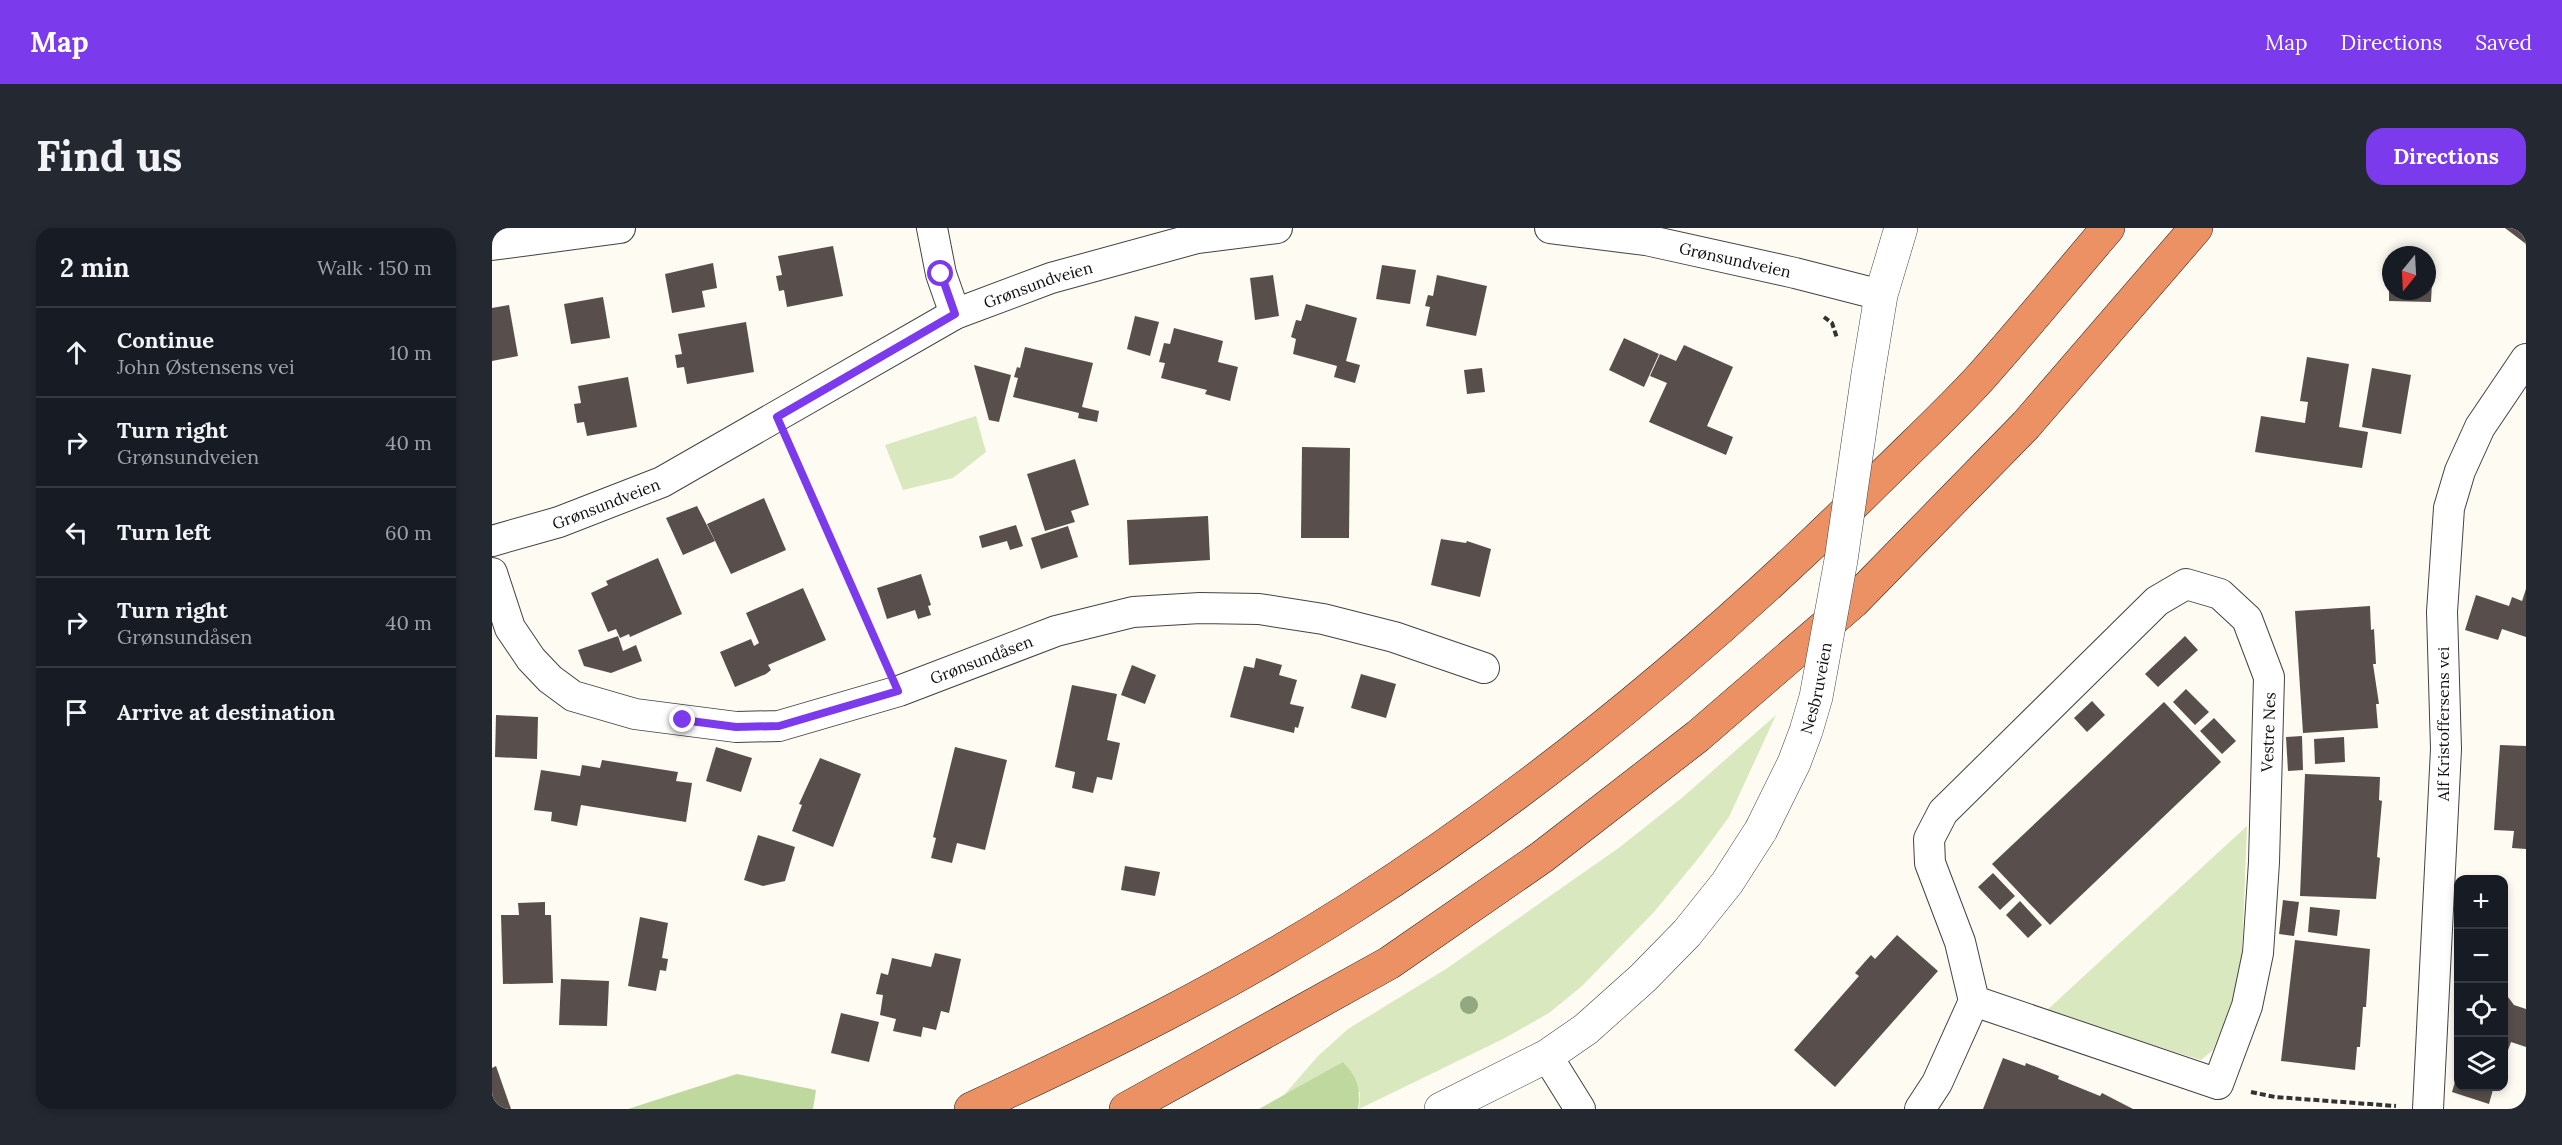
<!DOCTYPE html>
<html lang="en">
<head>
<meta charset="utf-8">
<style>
	:root { --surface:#171b24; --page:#242831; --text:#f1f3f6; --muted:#9ea1a6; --line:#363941; --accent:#7c3aed }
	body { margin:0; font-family:Lora,serif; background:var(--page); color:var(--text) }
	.controls { position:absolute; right:18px; bottom:18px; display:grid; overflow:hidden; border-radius:12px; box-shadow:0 3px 9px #0003 }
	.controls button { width:54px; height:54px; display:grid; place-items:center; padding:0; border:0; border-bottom:2px solid var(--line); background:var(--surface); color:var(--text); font:30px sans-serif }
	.compass { position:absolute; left:1890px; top:18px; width:54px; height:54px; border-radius:50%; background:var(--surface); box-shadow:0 3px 9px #0003; rotate:198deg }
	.stop { position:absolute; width:18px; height:18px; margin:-14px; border:4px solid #7c3aed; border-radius:50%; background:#fff }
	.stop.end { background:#7c3aed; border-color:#fff; box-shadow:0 2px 6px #0008 }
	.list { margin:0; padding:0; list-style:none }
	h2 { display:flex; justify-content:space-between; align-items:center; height:78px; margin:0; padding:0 24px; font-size:26px }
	h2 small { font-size:20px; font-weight:400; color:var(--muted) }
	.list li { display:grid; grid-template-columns:39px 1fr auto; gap:18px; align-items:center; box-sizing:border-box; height:90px; padding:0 24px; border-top:2px solid var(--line) }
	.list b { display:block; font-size:22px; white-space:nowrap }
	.list p { margin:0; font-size:20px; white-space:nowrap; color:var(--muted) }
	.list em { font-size:20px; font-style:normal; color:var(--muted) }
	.icon { flex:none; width:33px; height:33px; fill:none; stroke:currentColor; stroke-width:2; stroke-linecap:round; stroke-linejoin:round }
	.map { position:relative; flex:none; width:2034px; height:881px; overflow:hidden; border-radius:18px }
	header { display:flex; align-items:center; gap:36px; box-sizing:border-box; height:84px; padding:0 30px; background:var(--accent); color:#fff }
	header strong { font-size:28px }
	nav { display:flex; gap:33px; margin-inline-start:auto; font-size:21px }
	.intro { display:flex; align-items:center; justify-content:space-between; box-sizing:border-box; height:144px; padding:0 36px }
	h1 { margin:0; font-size:42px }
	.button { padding:15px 27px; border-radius:18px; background:var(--accent); color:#fff; font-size:21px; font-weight:700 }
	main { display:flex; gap:36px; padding:0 36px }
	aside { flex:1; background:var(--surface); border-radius:18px; box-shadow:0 3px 9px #0003 }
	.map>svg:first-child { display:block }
	.green { fill:#d9e8be }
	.forest { fill:#bfd89e }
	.building { fill:#584f4c }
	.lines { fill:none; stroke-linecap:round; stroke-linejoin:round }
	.minor-casing { stroke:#434343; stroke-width:32 }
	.tertiary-casing { stroke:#434343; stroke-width:34 }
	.motorway-casing { stroke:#212121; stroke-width:34 }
	.path { stroke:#323232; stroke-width:4; stroke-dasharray:6 3; stroke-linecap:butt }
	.minor { stroke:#fff; stroke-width:30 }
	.tertiary { stroke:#fff; stroke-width:33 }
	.motorway { stroke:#ec9163; stroke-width:33 }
	.tertiary-bridge-casing { stroke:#434343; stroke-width:34; stroke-linecap:butt }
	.tertiary-bridge { stroke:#fff; stroke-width:33 }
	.tree { fill:#91a880 }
	.route { stroke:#7c3aed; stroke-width:8 }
	.labels { text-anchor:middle; stroke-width:6; stroke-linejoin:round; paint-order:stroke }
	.street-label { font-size:16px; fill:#101010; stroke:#fff }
</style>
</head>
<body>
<header>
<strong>Map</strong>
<nav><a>Map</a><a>Directions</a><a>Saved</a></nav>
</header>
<div class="intro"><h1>Find us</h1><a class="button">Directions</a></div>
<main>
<aside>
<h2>2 min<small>Walk · 150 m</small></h2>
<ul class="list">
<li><svg class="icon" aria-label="ahead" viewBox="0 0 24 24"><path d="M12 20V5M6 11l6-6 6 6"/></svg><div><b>Continue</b><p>John Østensens vei</p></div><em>10 m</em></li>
<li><svg class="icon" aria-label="right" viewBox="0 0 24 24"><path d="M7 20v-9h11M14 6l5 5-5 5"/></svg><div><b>Turn right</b><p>Grønsundveien</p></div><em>40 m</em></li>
<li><svg class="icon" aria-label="left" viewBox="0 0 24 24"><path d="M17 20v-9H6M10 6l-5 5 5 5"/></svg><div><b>Turn left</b></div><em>60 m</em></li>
<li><svg class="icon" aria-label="right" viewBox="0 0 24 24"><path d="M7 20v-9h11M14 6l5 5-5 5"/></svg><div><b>Turn right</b><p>Grønsundåsen</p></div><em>40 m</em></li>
<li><svg class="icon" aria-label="arrive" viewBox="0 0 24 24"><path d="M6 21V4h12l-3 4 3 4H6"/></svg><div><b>Arrive at destination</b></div></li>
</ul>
</aside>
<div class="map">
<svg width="2034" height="881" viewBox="0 0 2034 881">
	<rect width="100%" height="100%" fill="#fefbf3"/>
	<g class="green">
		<polygon points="484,188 494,224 461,250 411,262 393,217"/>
		<polygon points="1284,487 1237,589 1209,627 1162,684 1090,758 1057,785 1011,811 867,881 868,864 793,866 826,828 856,801 954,741 1128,619 1191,569"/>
		<polygon points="1755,598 1749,751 1721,822 1709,832 1553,784"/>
	</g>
	<g class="forest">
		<path d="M 851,834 C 865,849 869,860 866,881 L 767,881 Z"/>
		<polygon points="245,846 324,862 321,881 136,881"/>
	</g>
	<g class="building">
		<polygon points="2013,0 2034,0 2034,16"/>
		<polygon points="341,18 351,68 295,79 292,62 287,63 284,48 290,47 286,28"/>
		<polygon points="221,35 225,60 210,63 213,79 180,85 173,46"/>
		<polygon points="1935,35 1941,36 1939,74 1897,73 1897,63 1935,63"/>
		<polygon points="890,37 924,42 918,76 884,71"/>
		<polygon points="781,47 787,88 763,92 758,50"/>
		<polygon points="945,47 995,58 984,108 934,98 938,79 933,78 936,67 941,68"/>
		<polygon points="111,69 118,110 79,116 72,76"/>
		<polygon points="814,76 865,90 854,133 868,137 863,155 842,149 845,138 801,126 804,111 799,109 804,92 809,93"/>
		<polygon points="17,77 26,128 0,133 0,80"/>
		<polygon points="643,88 667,94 658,128 635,121"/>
		<polygon points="254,94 262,144 195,156 192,139 185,140 183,127 190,126 186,106"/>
		<polygon points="682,100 731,113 726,134 746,139 738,173 713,166 715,162 669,150 673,135 667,134 672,115 678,116"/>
		<polygon points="1132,110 1167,126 1152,159 1117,142"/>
		<polygon points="1192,117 1241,139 1215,198 1241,209 1234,227 1157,194 1175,155 1158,148 1168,126 1184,133"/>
		<polygon points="533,119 601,135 590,179 607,183 605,194 586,190 587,185 521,169 526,150 522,149 525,139 528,140"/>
		<polygon points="1815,129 1857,136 1847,199 1876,204 1870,240 1763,224 1769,188 1813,195 1816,174 1808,173"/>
		<polygon points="482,137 519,147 507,194 497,192"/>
		<polygon points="990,140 993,164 975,166 972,142"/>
		<polygon points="1880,140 1919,147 1909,206 1870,199"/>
		<polygon points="136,149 145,199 95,208 92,194 85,195 82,176 89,175 86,158"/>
		<polygon points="810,219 858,220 857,310 809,310"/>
		<polygon points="583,231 597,277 579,283 583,294 553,303 535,246"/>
		<polygon points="272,270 294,322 239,346 215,296"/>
		<polygon points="205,278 223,313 191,327 174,290"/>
		<polygon points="716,288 718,332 637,337 635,292"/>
		<polygon points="524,297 531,318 518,322 515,313 490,320 487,308"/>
		<polygon points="576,298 586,329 549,341 539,310"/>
		<polygon points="949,311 974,315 975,313 999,321 988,369 939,357"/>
		<polygon points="166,330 190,386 138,409 137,406 128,410 124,401 116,404 99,365 116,357 114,353"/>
		<polygon points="429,346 439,377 436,378 439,387 426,391 423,382 395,391 385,360"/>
		<polygon points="311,360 334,412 276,437 279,442 274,446 243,459 228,424 259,411 262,418 267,415 254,385"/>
		<polygon points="2034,361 2034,409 2010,401 2006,412 1973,402 1984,367 2017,378 2020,369 2030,373"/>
		<polygon points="1878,378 1879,402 1882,401 1884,436 1881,436 1887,476 1884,476 1886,500 1811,505 1803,383"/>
		<polygon points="126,408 131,423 144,417 150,433 119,445 92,438 86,422"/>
		<polygon points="1693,408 1706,422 1666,459 1653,446"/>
		<polygon points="764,430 790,437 787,447 805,452 798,476 812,479 806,500 803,499 802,505 738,489 752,438 762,440"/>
		<polygon points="640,437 664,447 653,476 629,467"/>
		<polygon points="869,446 904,456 894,490 859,480"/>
		<polygon points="580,457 625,466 615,512 628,515 620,552 605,549 601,565 580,560 583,544 563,539"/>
		<polygon points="1694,461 1717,484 1703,497 1681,474"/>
		<polygon points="1600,473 1613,487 1595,504 1582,490"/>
		<polygon points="1672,474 1729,534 1558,697 1500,636"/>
		<polygon points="4,487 46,489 45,531 3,529"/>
		<polygon points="1722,490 1744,513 1730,526 1708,503"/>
		<polygon points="1810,508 1811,542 1796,543 1794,509"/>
		<polygon points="1852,509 1853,534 1823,536 1822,511"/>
		<polygon points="2008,517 2034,518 2034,621 2020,620 2022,603 2002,602"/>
		<polygon points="224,519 260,530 249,564 214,553"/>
		<polygon points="463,519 515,532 493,622 465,615 460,635 439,630 444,610 441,609"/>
		<polygon points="328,530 369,546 341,619 300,603 310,577 307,576"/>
		<polygon points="110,532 186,544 184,553 200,555 194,594 89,577 85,598 59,593 60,584 42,582 49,542 88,548 90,537 108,540"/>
		<polygon points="1813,546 1888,549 1887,572 1890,573 1885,629 1888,630 1884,671 1808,668"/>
		<polygon points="266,607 303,619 293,653 271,658 252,652"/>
		<polygon points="633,638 668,644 663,668 629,662"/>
		<polygon points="1501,645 1523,668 1508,682 1486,659"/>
		<polygon points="1791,672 1807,674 1802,708 1787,706"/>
		<polygon points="1528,673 1550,697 1536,710 1514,687"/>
		<polygon points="53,674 53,687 59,687 61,755 11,756 9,687 27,687 26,675"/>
		<polygon points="1818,679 1848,682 1845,708 1816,704"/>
		<polygon points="148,689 176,695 170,730 176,731 174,743 168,742 164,763 136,758"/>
		<polygon points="1405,707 1446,743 1343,859 1302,822 1367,748 1363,745 1379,727 1383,731"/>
		<polygon points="1803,712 1878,721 1874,779 1871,779 1868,819 1865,819 1863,842 1789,833"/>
		<polygon points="443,725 469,731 457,785 449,783 444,802 431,799 429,809 401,803 404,791 388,787 391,767 384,766 389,745 396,747 400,730 439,739"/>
		<polygon points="69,751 117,753 115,798 67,797"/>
		<polygon points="2016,769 2022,777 2034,781 2034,819 2019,814 2015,825 2012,824 2012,770"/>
		<polygon points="349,785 387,794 377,834 339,825"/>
		<polygon points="1511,830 1533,838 1534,835 1567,848 1566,851 1608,868 1610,865 1641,881 1491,881"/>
		<polygon points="4,838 19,881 0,881 0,840"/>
		<polygon points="1966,844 1966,858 2002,858 1997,876 1960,864"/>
	</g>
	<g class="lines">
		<defs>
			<g id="minor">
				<polyline points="440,0 449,46 463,86"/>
				<path id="s1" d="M 1058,0 L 1154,12 L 1303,45 L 1389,67"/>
				<polyline points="0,17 128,0"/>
				<path id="s2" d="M 0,313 L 67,294 L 170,254 L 463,86 L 559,50 L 705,10 L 785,0"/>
				<path id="s3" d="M 0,345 L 18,400 L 39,431 L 58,451 L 81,468 L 143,486 L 244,499 L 287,498 L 407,463 L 564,403 L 641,384 L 708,380 L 767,381 L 831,391 L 902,409 L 992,440"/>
				<polyline points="1055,828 1088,881"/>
				<polyline points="1428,881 1445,855 1482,773 1468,714 1438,635 1437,611 1451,584 1665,373 1694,356 1728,366 1755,391 1777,449 1772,634 1766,725 1755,778 1726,856 1482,773"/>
				<polyline points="1936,881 1954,521 1950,384 1957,280 1968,243 1988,199 2034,131"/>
			</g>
			<g id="tertiary">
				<polyline points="1376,146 1389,67 1409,0"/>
				<polyline points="949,881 1055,828 1094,801 1151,750 1195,705 1235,655 1269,602"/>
			</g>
			<g id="motorway">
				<path d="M 479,881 C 609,821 738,757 859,680 C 1050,558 1224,413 1385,253 C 1419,219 1455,186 1488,150 C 1532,101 1573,50 1616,0"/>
				<polyline points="634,881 897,735 1050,629 1206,508 1361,374 1534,197 1704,0"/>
			</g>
		</defs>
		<use href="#minor" class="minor-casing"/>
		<use href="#tertiary" class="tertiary-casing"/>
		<use href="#motorway" class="motorway-casing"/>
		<g class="path">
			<polyline points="1332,89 1340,95 1345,110"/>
			<polyline points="298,220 393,432"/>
			<polyline points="1759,864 1783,869 1904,878"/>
		</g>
		<use href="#minor" class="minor"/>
		<use href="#tertiary" class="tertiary"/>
		<use href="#motorway" class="motorway"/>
		<defs>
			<g id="tertiary-bridge">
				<path id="s4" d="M 1269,602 L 1302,535 L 1314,503 L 1324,469 L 1349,332 L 1376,146"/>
			</g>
		</defs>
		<use href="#tertiary-bridge" class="tertiary-bridge-casing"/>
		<use href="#tertiary-bridge" class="tertiary-bridge"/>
	</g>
	<circle class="tree" cx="977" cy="777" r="9"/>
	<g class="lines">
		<polyline class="route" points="191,492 244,499 287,498 406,463 285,189 463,86 449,46"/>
	</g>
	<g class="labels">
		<g class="street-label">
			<text dy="6" stroke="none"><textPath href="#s1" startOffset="188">Grønsundveien</textPath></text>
			<text dy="6" stroke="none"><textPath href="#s2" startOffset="606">Grønsundveien</textPath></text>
			<text dy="6" stroke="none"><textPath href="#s2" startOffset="120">Grønsundveien</textPath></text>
			<text dy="6" stroke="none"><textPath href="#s3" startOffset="574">Grønsundåsen</textPath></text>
			<text dy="6" stroke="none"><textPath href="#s4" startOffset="153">Nesbruveien</textPath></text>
			<text transform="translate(1951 496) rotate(-90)" y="6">Alf Kristoffersens vei</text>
			<text transform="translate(1776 504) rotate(-88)" y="6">Vestre Nes</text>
		</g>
	</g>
</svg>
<div class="controls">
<button>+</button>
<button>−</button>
<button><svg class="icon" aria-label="locate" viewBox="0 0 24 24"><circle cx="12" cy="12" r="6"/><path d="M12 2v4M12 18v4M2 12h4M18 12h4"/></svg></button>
<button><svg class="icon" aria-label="layers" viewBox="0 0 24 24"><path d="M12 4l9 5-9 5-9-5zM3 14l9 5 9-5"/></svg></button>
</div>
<svg class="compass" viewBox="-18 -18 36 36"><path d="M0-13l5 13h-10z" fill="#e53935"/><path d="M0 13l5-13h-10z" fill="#9ea1a6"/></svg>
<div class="stop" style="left:449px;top:46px"></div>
<div class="stop end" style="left:191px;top:492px"></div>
</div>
</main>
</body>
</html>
